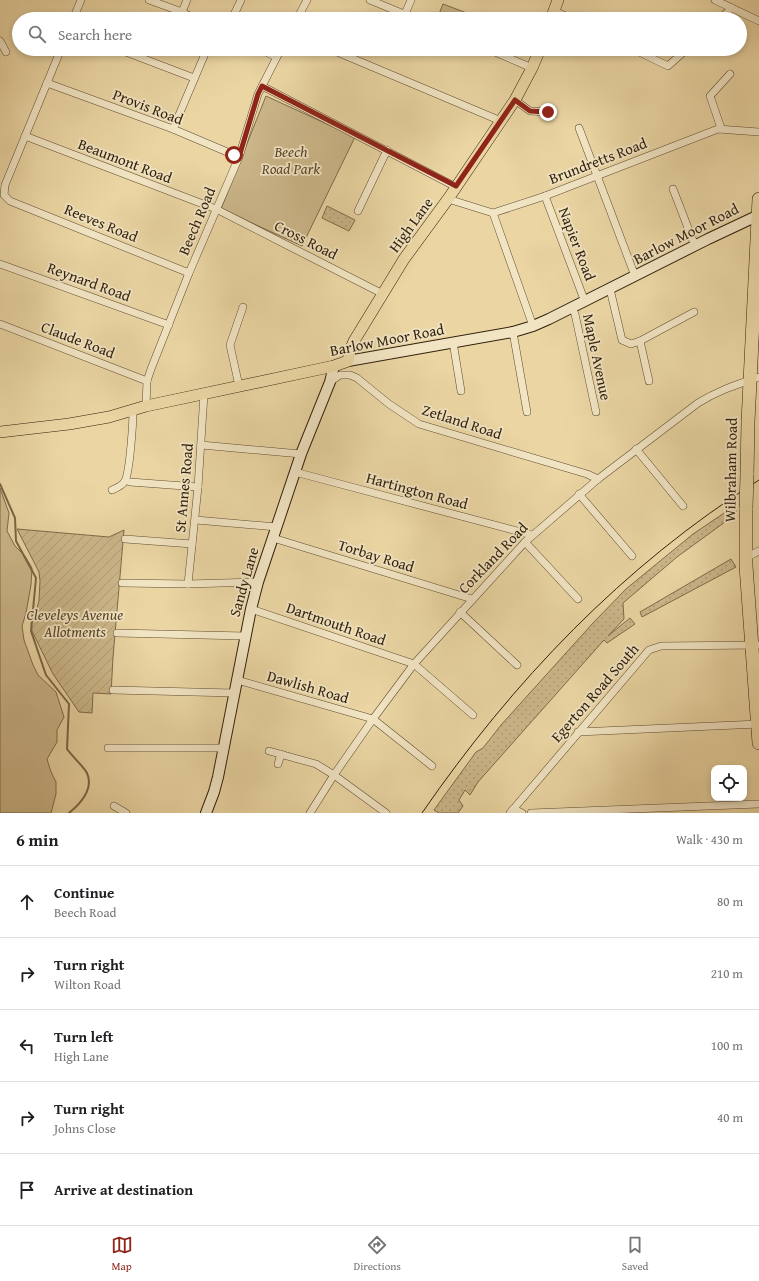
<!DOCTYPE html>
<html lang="en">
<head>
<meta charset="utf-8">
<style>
	:root { --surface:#fff; --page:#f6f6f6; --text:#202124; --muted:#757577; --line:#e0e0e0; --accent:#8f2418 }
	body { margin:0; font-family:"Gentium Book Plus",serif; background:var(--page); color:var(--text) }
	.controls { position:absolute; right:12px; bottom:12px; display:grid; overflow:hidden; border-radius:8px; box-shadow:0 2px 6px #0003 }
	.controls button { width:36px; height:36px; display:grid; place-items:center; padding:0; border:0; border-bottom:1px solid var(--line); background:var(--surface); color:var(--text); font:20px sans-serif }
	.stop { position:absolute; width:12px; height:12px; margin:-9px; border:3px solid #8f2418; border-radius:50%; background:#fff }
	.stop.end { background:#8f2418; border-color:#fff; box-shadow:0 1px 4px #0008 }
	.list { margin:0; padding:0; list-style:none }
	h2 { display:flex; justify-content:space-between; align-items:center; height:52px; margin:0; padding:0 16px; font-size:17px }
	h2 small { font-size:13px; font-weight:400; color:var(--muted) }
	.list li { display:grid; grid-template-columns:26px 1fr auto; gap:12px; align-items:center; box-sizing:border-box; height:72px; padding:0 16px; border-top:1px solid var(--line) }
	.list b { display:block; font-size:15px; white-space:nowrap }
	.list p { margin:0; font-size:13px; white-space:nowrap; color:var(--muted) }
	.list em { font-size:13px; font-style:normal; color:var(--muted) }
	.icon { flex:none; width:22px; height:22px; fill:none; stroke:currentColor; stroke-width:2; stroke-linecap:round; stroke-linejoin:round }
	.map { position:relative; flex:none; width:759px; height:813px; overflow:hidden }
	.search { position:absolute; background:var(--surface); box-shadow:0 2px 6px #0003; left:12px; right:12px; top:12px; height:44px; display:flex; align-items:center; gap:10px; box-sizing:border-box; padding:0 14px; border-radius:22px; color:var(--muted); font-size:15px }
	.sheet { height:412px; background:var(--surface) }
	nav { display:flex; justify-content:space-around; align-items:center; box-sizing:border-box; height:56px; border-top:1px solid var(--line); background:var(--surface); font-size:11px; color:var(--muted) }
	nav a { display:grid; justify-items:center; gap:2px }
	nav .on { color:var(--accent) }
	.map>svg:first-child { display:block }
	.grass { fill:url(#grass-dots); stroke:#7e6a4a }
	.park { fill:#cbb689; stroke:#7e6a4a }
	.garden { fill:url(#garden-furrows); stroke:#7e6a4a }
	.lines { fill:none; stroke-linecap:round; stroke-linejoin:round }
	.stream { stroke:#7a6747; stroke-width:2 }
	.street-casing { stroke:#5f4c31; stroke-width:8 }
	.secondary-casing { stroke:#311f0b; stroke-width:12 }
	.primary-casing { stroke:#311f0b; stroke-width:12 }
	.highway-casing { stroke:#311f0b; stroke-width:14 }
	.street { stroke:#f1e4c3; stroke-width:7 }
	.secondary { stroke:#f1e4c3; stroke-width:10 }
	.primary { stroke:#ead5a3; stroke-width:11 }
	.highway { stroke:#ead5a3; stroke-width:13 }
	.tram { stroke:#311f0b; stroke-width:1 }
	.highway-bridge-casing { stroke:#311f0b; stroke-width:14; stroke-linecap:butt }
	.highway-bridge { stroke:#ead5a3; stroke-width:13 }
	.route { stroke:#8f2418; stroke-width:5 }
	.labels { text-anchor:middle; stroke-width:3.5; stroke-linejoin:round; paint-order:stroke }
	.street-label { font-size:15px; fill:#311f0b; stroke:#f1e4c3 }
	.park-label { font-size:15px; font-style:italic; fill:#58452a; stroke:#f1e4c3 }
</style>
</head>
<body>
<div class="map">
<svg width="759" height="813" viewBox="0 0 759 813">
	<defs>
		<pattern id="grass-dots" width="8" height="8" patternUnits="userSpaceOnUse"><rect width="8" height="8" fill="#cbb689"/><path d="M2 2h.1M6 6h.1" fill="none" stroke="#af9c75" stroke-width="1.8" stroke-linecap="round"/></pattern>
		<pattern id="garden-furrows" width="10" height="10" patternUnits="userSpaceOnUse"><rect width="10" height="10" fill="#cbb689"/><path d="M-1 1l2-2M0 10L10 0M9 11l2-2" fill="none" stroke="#af9c75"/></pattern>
	</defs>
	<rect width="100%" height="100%" fill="#ead5a3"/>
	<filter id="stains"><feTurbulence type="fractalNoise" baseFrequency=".005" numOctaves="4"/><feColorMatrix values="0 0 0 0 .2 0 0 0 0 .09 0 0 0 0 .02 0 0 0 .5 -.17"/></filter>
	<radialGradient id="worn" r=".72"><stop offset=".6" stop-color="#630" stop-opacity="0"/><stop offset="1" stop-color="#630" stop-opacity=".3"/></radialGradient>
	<g class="grass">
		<polygon points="327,206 355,220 349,231 322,218"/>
		<polygon points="736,505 736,514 677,557 623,603 624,619 608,636 630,618 635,624 607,643 604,640 478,782 470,795 465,790 459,800 463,806 458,813 439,813 434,810 476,752 483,748 501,725 593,623 626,589 693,534"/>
		<polygon points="731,559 736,567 642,617 640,612"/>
	</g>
	<g class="park">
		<polygon points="443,4 472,15 470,19 437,19"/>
		<polygon points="266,96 355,137 302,246 221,209"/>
		<polygon points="0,488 9,513 7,531 15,546 25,556 32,568 31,585 26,613 22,626 24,640 33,665 38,675 56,692 64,717 57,730 57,742 47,759 51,772 56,782 56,794 51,813 0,813"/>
	</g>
	<polygon class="garden" points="17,529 109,537 124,530 113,657 111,694 93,693 92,713 79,712 53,674 32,631 31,621 36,612 39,601 40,581 39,572"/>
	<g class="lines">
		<path class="stream" d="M 0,484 L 15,518 L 16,541 L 36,578 L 31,631 L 46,675 L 69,704 L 67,749 C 72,756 83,766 87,773 C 94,789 80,804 69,813"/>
		<defs>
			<g id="street">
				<polyline points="149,0 182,12 195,19"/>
				<polyline points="370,0 416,19"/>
				<polyline points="715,0 759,21"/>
				<polyline points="554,11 572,19"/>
				<polyline points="182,12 187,0"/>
				<polyline points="405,14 411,0"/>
				<polyline points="73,19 81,0"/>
				<polyline points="232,19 241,0"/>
				<polyline points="297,19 307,0"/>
				<polyline points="720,19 732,8"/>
				<polyline points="0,41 6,52"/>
				<polyline points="61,49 5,185 4,195 10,201 189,273"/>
				<polyline points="118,49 194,78"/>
				<polyline points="260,49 276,57"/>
				<polyline points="330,49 501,121"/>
				<polyline points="488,49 532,68"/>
				<polyline points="633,49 668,66 687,49"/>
				<polyline points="47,83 173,129 239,157"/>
				<polyline points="262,86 456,187"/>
				<polyline points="515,100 530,111 548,112"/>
				<polyline points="579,128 635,276"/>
				<polyline points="721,128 710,96 730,74"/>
				<polyline points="173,129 207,49"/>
				<polyline points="25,136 216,209 383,294"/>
				<polyline points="673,189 695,246"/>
				<polyline points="545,196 585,302"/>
				<polyline points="448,199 493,213 545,196 718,129 759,132"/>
				<polyline points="358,211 387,150"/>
				<polyline points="493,213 533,326"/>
				<polyline points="0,264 169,325"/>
				<polyline points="610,289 622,340 631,344 640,341 694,312"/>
				<polyline points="572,308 575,314 596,412"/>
				<polyline points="0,324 147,381"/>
				<polyline points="513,332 527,412"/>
				<polyline points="640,341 649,381"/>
				<polyline points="453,342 461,391"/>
				<polyline points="330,382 340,375 350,375 357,378 389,404 419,424 587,474 598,479"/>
				<polyline points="239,386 230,345 243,307"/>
				<polyline points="146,406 147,381 151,369 189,273 239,157 258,94 281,49"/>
				<polyline points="201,445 301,454"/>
				<polyline points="636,449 683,506"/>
				<polyline points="295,472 532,535"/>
				<polyline points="130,482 198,487"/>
				<path d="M 112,490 C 117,488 122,486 125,481 C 130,471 133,422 133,410"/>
				<polyline points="579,494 632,556"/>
				<polyline points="196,520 277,527"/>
				<polyline points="273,538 472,599"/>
				<polyline points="125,539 192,544"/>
				<polyline points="525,542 578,599"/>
				<polyline points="746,555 751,555 759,551"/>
				<polyline points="122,583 188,584 258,582"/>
				<polyline points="188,584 198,487 204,394"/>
				<polyline points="251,609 414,664 473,715"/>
				<polyline points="460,612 517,665"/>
				<polyline points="117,633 245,636"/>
				<polyline points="237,680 373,719 432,766"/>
				<polyline points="113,690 234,693"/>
				<polyline points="578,732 759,724"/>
				<polyline points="108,748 224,748"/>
				<polyline points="269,751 316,764 334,775 386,813"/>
				<polyline points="278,764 281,754"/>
				<polyline points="114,806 126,813"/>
				<polyline points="513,809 522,813"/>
				<path d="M 310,813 L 334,775 L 373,719 L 414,664 L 525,542 L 598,479 L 698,403 C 719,390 736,385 759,377"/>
				<polyline points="510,813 649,650 661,646 759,645"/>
				<polyline points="531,813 759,804"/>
			</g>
			<g id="secondary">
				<polyline points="348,361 513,332 533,326 549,319 708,239 759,215"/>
				<polyline points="206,813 214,792 218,777 251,609 258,582 301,454 330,382 334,366"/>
			</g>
			<g id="primary">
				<polyline points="551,19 558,0"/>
				<polyline points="0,432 69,424 109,417 146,406 334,366 348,361 350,351 354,341 404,259 448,199 515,100 532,68 540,49"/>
			</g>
			<g id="highway">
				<polyline points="747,475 748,422 759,199"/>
				<polyline points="746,508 746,566 759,743"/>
			</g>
		</defs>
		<use href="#street" class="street-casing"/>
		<use href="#secondary" class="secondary-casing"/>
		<use href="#primary" class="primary-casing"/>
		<use href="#highway" class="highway-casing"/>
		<use href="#street" class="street"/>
		<use href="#secondary" class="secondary"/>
		<use href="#primary" class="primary"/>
		<use href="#highway" class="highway"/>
		<path class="tram" d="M 422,813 C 513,681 623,566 759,480"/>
		<defs>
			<polyline id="highway-bridge" points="746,508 747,475"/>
		</defs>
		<use href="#highway-bridge" class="highway-bridge-casing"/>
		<use href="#highway-bridge" class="highway-bridge"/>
	</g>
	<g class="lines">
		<polyline class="route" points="234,155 239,157 258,94 262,86 456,186 515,100 530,111 548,112"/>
	</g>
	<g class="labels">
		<g class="street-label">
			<text transform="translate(148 107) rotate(21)" y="5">Provis Road</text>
			<text transform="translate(125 161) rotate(21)" y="5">Beaumont Road</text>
			<text transform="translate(598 161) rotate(-21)" y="5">Brundretts Road</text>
			<text transform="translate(197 221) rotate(-67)" y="5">Beech Road</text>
			<text transform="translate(101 223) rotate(22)" y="5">Reeves Road</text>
			<text transform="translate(411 225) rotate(-54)" y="5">High Lane</text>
			<text transform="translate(686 234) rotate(-27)" y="5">Barlow Moor Road</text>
			<text transform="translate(306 240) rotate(27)" y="5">Cross Road</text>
			<text transform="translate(577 244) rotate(69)" y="5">Napier Road</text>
			<text transform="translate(89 282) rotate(20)" y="5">Reynard Road</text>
			<text transform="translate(78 340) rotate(21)" y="5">Claude Road</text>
			<text transform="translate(387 340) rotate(-11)" y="5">Barlow Moor Road</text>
			<text transform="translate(597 357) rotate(78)" y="5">Maple Avenue</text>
			<text transform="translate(462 422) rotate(18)" y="5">Zetland Road</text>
			<text transform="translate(731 470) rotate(-89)" y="5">Wilbraham Road</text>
			<text transform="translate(184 488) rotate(-85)" y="5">St Annes Road</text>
			<text transform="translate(417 491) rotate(15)" y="5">Hartington Road</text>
			<text transform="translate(376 556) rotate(17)" y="5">Torbay Road</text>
			<text transform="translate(493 558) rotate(-46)" y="5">Corkland Road</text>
			<text transform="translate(244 582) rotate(-74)" y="5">Sandy Lane</text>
			<text transform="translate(336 624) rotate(19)" y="5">Dartmouth Road</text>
			<text transform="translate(308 687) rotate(16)" y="5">Dawlish Road</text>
			<text transform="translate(595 693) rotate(-49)" y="5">Egerton Road South</text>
		</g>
		<g class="park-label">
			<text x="291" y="157">Beech<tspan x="291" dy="17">Road Park</tspan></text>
			<text x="75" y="620">Cleveleys Avenue<tspan x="75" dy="17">Allotments</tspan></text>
		</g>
	</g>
	<rect width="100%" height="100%" filter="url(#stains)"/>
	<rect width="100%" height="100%" fill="url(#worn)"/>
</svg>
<div class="controls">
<button><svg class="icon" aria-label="locate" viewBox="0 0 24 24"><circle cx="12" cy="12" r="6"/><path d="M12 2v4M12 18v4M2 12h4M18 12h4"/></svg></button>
</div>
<div class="stop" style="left:234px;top:155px"></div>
<div class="stop end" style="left:548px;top:112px"></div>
<div class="search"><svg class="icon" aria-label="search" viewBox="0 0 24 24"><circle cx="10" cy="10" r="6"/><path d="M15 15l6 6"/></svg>Search here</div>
</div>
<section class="sheet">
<h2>6 min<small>Walk · 430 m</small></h2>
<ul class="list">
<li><svg class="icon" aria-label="ahead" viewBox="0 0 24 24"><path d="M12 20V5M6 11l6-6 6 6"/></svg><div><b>Continue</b><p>Beech Road</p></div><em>80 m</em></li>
<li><svg class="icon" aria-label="right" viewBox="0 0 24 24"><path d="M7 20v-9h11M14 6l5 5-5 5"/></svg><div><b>Turn right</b><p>Wilton Road</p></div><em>210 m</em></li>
<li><svg class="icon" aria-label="left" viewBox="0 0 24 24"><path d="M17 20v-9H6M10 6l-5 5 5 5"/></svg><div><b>Turn left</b><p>High Lane</p></div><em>100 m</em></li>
<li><svg class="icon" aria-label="right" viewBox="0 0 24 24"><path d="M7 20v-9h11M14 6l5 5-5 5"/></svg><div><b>Turn right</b><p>Johns Close</p></div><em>40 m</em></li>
<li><svg class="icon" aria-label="arrive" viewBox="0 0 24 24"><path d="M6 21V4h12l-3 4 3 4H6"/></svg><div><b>Arrive at destination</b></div></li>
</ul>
</section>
<nav>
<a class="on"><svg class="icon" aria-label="map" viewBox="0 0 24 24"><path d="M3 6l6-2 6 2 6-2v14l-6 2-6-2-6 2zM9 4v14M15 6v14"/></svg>Map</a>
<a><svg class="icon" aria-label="directions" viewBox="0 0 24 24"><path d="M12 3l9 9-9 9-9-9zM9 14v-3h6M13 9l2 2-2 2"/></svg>Directions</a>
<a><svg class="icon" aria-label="saved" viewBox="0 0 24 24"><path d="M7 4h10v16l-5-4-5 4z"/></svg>Saved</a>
</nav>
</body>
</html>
